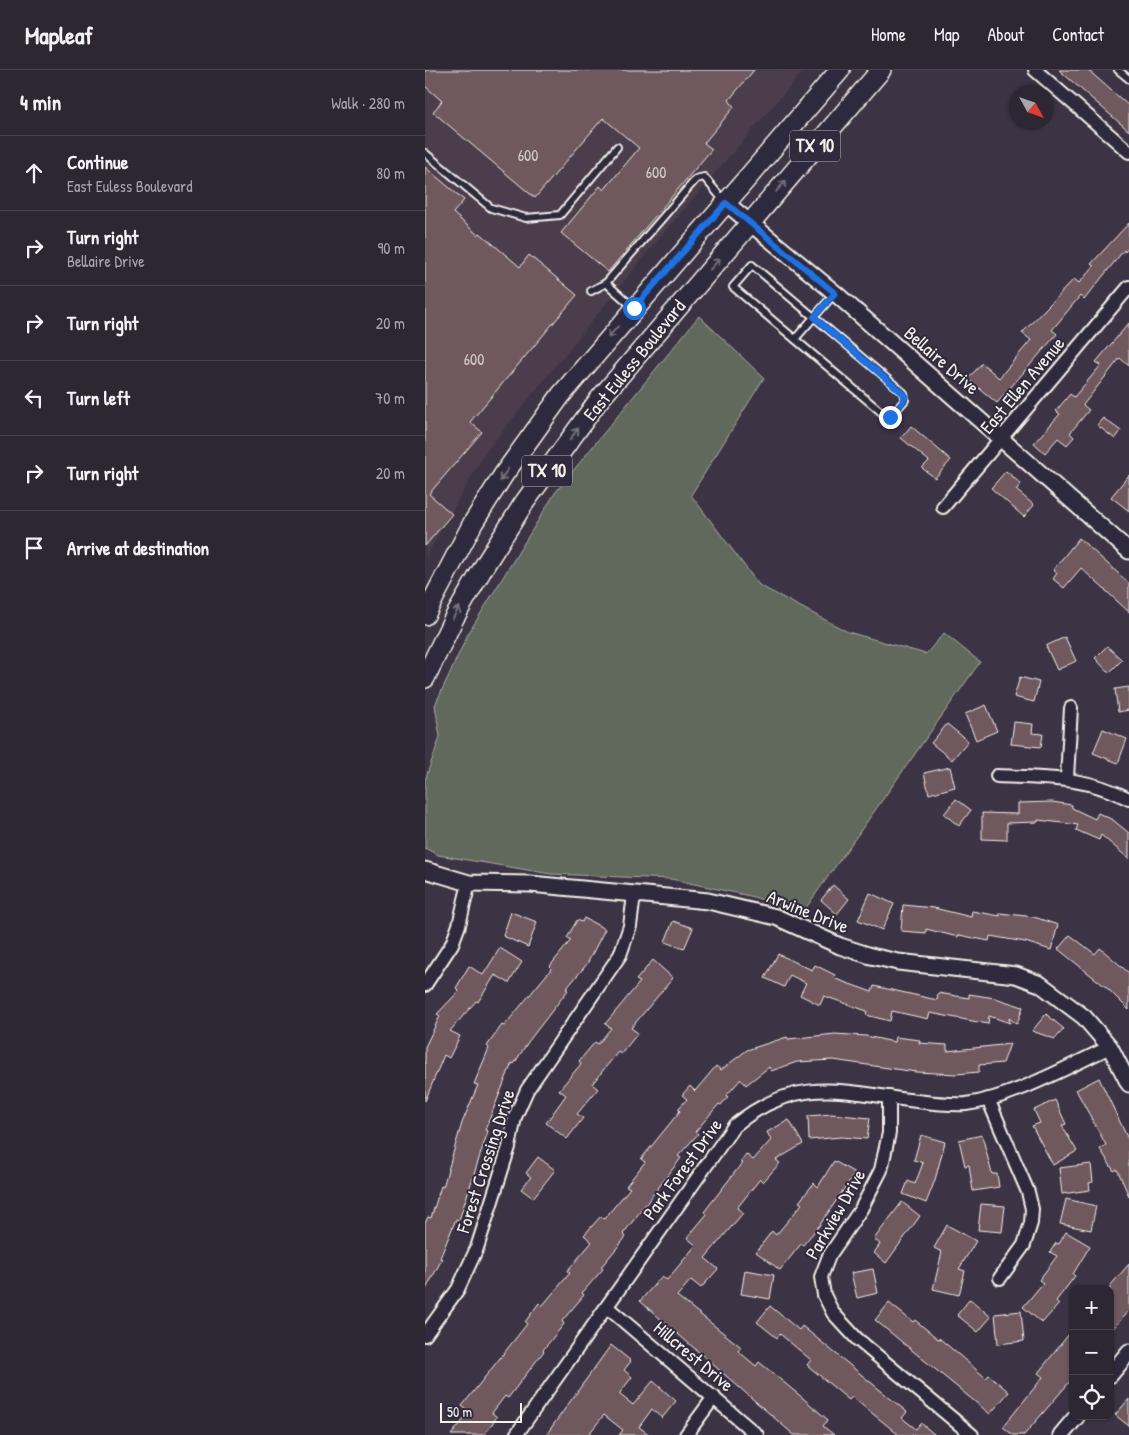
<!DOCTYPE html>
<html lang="en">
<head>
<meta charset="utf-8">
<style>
	:root { --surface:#2d2633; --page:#352e3b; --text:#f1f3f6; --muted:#a7a5ac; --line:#48434e }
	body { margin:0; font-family:"Patrick Hand",sans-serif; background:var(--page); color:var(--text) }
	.controls { position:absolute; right:15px; bottom:15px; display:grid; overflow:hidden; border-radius:10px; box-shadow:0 1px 4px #0004 }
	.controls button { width:45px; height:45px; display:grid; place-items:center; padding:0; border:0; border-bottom:1px solid var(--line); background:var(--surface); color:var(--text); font:25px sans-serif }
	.compass { position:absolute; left:584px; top:15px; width:45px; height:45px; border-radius:50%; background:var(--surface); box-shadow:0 1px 4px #0004; rotate:130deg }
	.scale { position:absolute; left:15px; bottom:12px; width:82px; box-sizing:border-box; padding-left:5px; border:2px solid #f4f1e8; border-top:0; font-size:14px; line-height:18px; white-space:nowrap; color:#f4f1e8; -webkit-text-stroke:4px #2f2a3d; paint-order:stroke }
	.stop { position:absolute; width:15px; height:15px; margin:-11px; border:4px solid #1a73e8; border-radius:50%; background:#fff }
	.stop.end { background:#1a73e8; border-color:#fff; box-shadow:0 1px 5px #0008 }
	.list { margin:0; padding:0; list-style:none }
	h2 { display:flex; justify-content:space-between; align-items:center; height:65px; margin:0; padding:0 20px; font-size:21px }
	h2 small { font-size:16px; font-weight:400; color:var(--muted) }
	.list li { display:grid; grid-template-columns:32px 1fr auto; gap:15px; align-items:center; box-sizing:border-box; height:75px; padding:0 20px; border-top:1px solid var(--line) }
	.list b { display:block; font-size:19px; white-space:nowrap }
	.list p { margin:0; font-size:16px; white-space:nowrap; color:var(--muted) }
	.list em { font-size:16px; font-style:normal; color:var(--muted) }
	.icon { flex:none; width:28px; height:28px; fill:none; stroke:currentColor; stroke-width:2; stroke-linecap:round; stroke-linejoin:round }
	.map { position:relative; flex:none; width:704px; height:1365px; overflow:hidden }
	header { display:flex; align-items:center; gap:30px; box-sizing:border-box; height:70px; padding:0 25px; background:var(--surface); border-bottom:1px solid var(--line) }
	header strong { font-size:24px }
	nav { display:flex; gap:28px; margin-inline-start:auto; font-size:18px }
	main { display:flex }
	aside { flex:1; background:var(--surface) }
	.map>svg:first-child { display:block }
	.built { fill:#4b3e4c }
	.green { fill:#60695c; stroke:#aaada2 }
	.building { fill:#6f585e; stroke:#f4f1e8 }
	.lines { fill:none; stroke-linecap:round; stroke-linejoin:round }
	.service-casing { stroke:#f4f1e8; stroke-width:10 }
	.minor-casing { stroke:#f4f1e8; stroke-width:16 }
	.tertiary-casing { stroke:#f4f1e8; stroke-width:19 }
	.primary-casing { stroke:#f4f1e8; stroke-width:22 }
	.service { stroke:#2f2a3d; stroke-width:6 }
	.minor { stroke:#2f2a3d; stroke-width:12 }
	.tertiary { stroke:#2f2a3d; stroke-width:15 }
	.primary { stroke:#2f2a3d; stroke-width:19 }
	.oneway { stroke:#747079 }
	.route { stroke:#1a73e8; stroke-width:6 }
	.labels { text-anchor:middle; stroke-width:4; stroke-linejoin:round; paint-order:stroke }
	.number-label { font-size:16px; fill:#d3cbc6 }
	.shield { fill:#2f2a3d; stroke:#b9b5b5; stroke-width:1 }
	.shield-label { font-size:18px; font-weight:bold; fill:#f4f1e8 }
	.street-label { font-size:19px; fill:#f4f1e8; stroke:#2f2a3d }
</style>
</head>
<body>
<header>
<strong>Mapleaf</strong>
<nav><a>Home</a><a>Map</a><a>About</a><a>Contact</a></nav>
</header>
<main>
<aside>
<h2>4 min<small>Walk · 280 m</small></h2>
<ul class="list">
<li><svg class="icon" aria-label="ahead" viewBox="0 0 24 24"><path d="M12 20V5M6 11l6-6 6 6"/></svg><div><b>Continue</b><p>East Euless Boulevard</p></div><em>80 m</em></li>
<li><svg class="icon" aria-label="right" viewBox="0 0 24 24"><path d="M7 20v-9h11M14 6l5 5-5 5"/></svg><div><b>Turn right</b><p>Bellaire Drive</p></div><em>90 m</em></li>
<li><svg class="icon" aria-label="right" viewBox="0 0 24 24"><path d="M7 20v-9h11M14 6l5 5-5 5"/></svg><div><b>Turn right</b></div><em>20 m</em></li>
<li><svg class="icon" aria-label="left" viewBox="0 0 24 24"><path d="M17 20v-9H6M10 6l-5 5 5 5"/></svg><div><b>Turn left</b></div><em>70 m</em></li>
<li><svg class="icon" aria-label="right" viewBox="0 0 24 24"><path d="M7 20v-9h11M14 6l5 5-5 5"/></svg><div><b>Turn right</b></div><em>20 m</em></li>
<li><svg class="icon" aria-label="arrive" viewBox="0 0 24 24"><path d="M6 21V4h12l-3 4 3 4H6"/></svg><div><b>Arrive at destination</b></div></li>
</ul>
</aside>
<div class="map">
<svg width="704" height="1365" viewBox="0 0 704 1365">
	<rect width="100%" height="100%" fill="#3c3344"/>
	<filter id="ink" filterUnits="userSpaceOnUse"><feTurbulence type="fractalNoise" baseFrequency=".02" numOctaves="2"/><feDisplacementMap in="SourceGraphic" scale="10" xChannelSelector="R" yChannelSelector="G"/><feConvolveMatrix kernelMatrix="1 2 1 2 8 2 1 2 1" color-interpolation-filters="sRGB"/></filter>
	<g filter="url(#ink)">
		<polygon class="built" points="0,0 379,0 231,172 60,383 0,488"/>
		<polygon class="green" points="274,246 339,308 266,425 334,515 423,562 501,584 519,563 555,592 378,842 325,826 246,809 126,804 13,785 0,778 0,710 15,667 10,635 43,564 130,423"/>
		<g class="building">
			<polygon points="0,0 329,0 304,30 309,37 279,73 287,79 183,202 136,163 175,116 179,120 214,78 178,48 110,128 8,42 17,31 0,16"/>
			<polygon points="634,0 663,0 704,36 704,61"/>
			<polygon points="0,97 39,130 28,143 53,165 55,163 95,197 104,185 152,225 45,352 57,362 4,424 27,444 0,476"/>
			<polygon points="704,153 704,177 700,182 699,180 659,230 655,226 627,260 632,264 572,333 543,309 557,293 574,308 606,270 597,263 649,209 654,213 669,196 666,194"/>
			<polygon points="704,253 704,296 695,288 658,335 664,340 645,363 649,367 642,375 633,368 620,383 609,373 635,344 631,341 645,324 649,327 676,295 671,292"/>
			<polygon points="678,348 696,361 690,369 672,355"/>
			<polygon points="486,356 526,390 510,408 497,398 504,391 476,368"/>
			<polygon points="581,401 596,414 591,420 609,435 599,447 566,418"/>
			<polygon points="704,405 704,441 686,427"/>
			<polygon points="654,468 704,513 704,542 656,498 639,518 628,509 632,503 628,500"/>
			<polygon points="640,567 651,591 632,600 621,576"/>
			<polygon points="682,576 697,590 684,603 670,588"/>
			<polygon points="595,607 614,612 609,632 589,627"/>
			<polygon points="704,617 704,640 693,642 690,619"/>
			<polygon points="561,635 572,661 551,670 540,644"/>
			<polygon points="589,652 608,654 607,663 618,664 616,677 586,674"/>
			<polygon points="522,654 543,671 527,690 506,673"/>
			<polygon points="678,659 702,669 693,693 668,683"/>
			<polygon points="525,697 530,717 504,724 499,703"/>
			<polygon points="531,729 546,740 534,756 519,744"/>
			<polygon points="627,732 647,735 647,738 670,749 673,743 688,750 704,763 704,789 676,765 674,770 651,760 653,755 613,750 613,752 582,753 582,770 557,769 557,743 593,744 593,733"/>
			<polygon points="408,815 424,829 412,844 396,830"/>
			<polygon points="445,823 469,834 457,860 433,850"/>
			<polygon points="478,835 509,838 546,847 547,841 575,846 575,843 609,847 633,855 626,880 600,872 565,866 564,871 534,865 533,867 501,859 501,863 476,861"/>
			<polygon points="86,842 112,852 103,877 78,866"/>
			<polygon points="159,848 180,859 162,894 141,919 143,920 103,972 89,994 87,993 60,1060 63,1061 34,1150 31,1149 15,1188 17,1189 0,1221 0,1153 3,1147 6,1148 16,1116 18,1117 37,1053 53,1015 49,1014 64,978 62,976 77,955 79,956 127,898 125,896 146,870 142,868 152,850 157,852"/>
			<polygon points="248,851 268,858 259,879 240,872"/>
			<polygon points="645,865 670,884 675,878 704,903 704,940 682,918 633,879"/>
			<polygon points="75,878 97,892 84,913 70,905 53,932 51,931 25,961 35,966 24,988 19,985 0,1031 0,977 15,946 12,944 34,921 31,918 44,896 58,905"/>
			<polygon points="353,884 387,900 390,895 410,905 408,908 447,922 449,916 512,930 513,923 544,928 544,924 570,928 598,937 592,954 584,948 585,953 564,946 563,954 505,943 503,949 467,941 465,951 441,945 442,941 399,926 395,935 375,925 381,913 365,905 359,917 340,908"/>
			<polygon points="228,890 248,908 206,958 213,963 196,984 193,982 167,1014 173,1019 152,1044 158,1048 142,1069 121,1053 141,1025 134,1020 156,994 154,991 170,972 173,974 186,958 180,954 215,912 211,910"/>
			<polygon points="621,944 639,959 630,969 607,961"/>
			<polygon points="410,964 441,966 469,972 470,967 495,970 494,973 522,975 522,981 585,974 578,993 554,995 554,1002 531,1004 491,1002 408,990 372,992 346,1001 344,997 321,1015 316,1009 301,1026 303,1027 296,1035 294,1034 270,1062 273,1064 253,1086 256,1088 198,1164 201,1167 176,1197 178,1199 157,1223 159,1225 137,1251 139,1254 118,1280 119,1281 83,1328 80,1326 67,1343 72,1347 59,1365 26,1365 45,1342 37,1336 102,1254 100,1252 114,1233 117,1236 145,1203 142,1201 167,1172 159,1165 176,1146 179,1149 205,1118 201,1116 220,1092 216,1089 255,1041 253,1039 262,1029 257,1025 265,1016 270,1021 291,996 296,1000 322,980 362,967 363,969"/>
			<polygon points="674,1008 704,1071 704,1126 692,1099 689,1101 675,1079 681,1075 651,1020"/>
			<polygon points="630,1030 641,1054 637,1056 652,1081 628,1095 607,1056 615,1053 609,1040"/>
			<polygon points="407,1044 445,1048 442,1069 416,1067 384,1070 383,1046"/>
			<polygon points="364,1050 378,1074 351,1090 355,1093 338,1112 335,1109 312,1138 318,1143 280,1188 293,1199 276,1218 266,1210 252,1226 316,1277 313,1281 331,1296 334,1292 379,1329 403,1350 398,1356 409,1365 369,1365 215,1231 237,1206 242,1210 271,1175 262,1168 282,1144 279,1142 317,1093 315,1092 321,1084 328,1090 346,1070 342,1062"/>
			<polygon points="496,1065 520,1072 510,1110 501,1133 478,1124 483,1111 490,1114 498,1093 489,1090"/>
			<polygon points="557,1065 567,1104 572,1104 574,1117 548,1121 544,1095 540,1096 534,1070"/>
			<polygon points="113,1087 130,1100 108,1128 96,1119 106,1107 101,1103"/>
			<polygon points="409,1091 430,1103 394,1156 378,1175 376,1174 355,1200 331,1182 347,1161 351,1165 377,1134 374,1132 389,1113 393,1117"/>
			<polygon points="666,1094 668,1112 664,1113 665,1120 637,1124 634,1098"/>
			<polygon points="641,1129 671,1136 666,1160 635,1154"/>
			<polygon points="477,1132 495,1146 461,1193 449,1183 455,1174 449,1169"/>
			<polygon points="556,1134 580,1136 577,1162 553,1160"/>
			<polygon points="522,1155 551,1171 534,1199 540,1201 534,1225 508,1219 517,1182 509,1178"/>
			<polygon points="641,1162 665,1176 648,1204 650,1206 631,1231 634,1234 617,1253 598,1237 618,1213 614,1210 632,1186 625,1182 631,1173 634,1174"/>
			<polygon points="704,1194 704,1240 685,1262 685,1216"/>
			<polygon points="448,1199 453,1223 432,1228 426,1203"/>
			<polygon points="320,1200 349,1205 345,1229 316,1224"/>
			<polygon points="545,1229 566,1247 553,1262 532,1245"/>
			<polygon points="464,1233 488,1252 490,1250 513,1269 514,1268 561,1308 564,1305 584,1322 565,1344 450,1250"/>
			<polygon points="345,1236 374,1260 377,1256 482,1342 477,1348 491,1359 496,1353 510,1365 474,1365 427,1327 424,1330 382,1295 386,1290 355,1264 352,1268 332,1252"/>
			<polygon points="596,1241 599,1271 573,1274 570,1244"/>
			<polygon points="648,1259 648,1308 599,1365 588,1365 578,1357 618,1307 613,1303"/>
			<polygon points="186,1275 206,1291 199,1300 207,1307 194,1324 208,1335 228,1311 251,1331 237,1348 227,1339 214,1357 225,1365 194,1365 198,1360 179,1345 163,1365 121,1365"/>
			<polygon points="704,1329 704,1356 690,1345"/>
		</g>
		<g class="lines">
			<defs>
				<g id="service">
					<polyline points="693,0 704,9"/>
					<polyline points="0,83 66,138 101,148 135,145 192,77"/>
					<polygon points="327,195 479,323 480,330 465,347 461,346 308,217"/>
					<polyline points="166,221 181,213"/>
					<polyline points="208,237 181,213 271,109 279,107 300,132"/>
					<polyline points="370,269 410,223"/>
				</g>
				<g id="minor">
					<polyline points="610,0 704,82"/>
					<polyline points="518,437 704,217"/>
					<path d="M 572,706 C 620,708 660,706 704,729"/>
					<polyline points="642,708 646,638"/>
					<polyline points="0,915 27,874 34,855 44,813"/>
					<polyline points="464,1027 464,1063 456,1100 436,1139 404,1186 396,1207 399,1225 408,1243 432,1269 547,1365"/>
					<polyline points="563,1029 603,1122 607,1139 606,1153 599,1175 575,1208"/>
					<polyline points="182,1237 332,1365"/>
					<polyline points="0,1265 33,1219 52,1178 84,1077 90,1047 102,1020 195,885 205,856 209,825"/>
					<path d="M 91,1365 L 309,1056 C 372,1004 419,1022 492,1031 C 508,1033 525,1035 541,1034 C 587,1028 642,997 685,977"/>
					<polyline points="261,1365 289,1327"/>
				</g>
				<g id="tertiary">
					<polyline points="301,133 410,223 704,481"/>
					<polyline points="0,800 44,813 105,814 283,831 351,847 415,876 446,886 473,892 591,905 615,914 659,947 685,977 704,1014"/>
					<polyline points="685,1305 704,1282"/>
					<polyline points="636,1365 652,1346"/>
				</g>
				<g id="primary">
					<polyline points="0,545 48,453 79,404 136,325 415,0"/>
					<polyline points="0,608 28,550 61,493 99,433 173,331 456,0"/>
				</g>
			</defs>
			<use href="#service" class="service-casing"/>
			<use href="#minor" class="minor-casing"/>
			<use href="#tertiary" class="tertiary-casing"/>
			<use href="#primary" class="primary-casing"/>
			<use href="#service" class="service"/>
			<use href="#minor" class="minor"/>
			<use href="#tertiary" class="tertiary"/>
			<use href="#primary" class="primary"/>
		</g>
		<defs><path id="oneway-shaft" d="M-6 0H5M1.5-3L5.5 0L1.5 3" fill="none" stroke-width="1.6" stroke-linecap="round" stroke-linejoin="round" transform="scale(1.25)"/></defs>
		<g class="oneway">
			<use href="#oneway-shaft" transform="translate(356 116) rotate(-49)"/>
			<use href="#oneway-shaft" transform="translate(290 194) rotate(-49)"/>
			<use href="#oneway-shaft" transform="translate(188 262) rotate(131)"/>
			<use href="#oneway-shaft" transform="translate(149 364) rotate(-54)"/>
			<use href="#oneway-shaft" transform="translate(79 405) rotate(124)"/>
			<use href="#oneway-shaft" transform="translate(31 543) rotate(-60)"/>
		</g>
	</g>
	<g class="lines" filter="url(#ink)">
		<polyline class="route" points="209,238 301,133 410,223 389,247 481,326 471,343 465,347"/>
	</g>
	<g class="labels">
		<g class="number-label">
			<text x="103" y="91">600</text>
			<text x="231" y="108">600</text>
			<text x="49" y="295">600</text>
		</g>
		<g class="shield">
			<rect x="365" y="60.5" width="50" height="31" rx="4"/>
			<rect x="97" y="385.5" width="50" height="31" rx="4"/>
		</g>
		<g class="shield-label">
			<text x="390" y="82">TX 10</text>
			<text x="122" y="407">TX 10</text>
		</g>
		<g class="street-label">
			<text transform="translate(209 290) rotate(-51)" y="7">East Euless Boulevard</text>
			<text transform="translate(517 290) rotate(41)" y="7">Bellaire Drive</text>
			<text transform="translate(597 315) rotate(-50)" y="7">East Ellen Avenue</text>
			<text transform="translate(383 841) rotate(22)" y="7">Arwine Drive</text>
			<text transform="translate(60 1091) rotate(-72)" y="7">Forest Crossing Drive</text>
			<text transform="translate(257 1099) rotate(-54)" y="7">Park Forest Drive</text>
			<text transform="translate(410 1144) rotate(-60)" y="7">Parkview Drive</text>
			<text transform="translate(269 1286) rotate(40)" y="7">Hillcrest Drive</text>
		</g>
	</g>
</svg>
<div class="controls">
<button>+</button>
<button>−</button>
<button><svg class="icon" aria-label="locate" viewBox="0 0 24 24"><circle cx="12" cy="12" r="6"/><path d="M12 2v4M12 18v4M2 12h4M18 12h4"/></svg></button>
</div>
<svg class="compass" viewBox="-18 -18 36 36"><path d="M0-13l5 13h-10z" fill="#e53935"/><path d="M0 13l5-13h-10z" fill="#a7a5ac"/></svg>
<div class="scale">50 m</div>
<div class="stop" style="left:209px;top:238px"></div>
<div class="stop end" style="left:465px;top:347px"></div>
</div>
</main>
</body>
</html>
